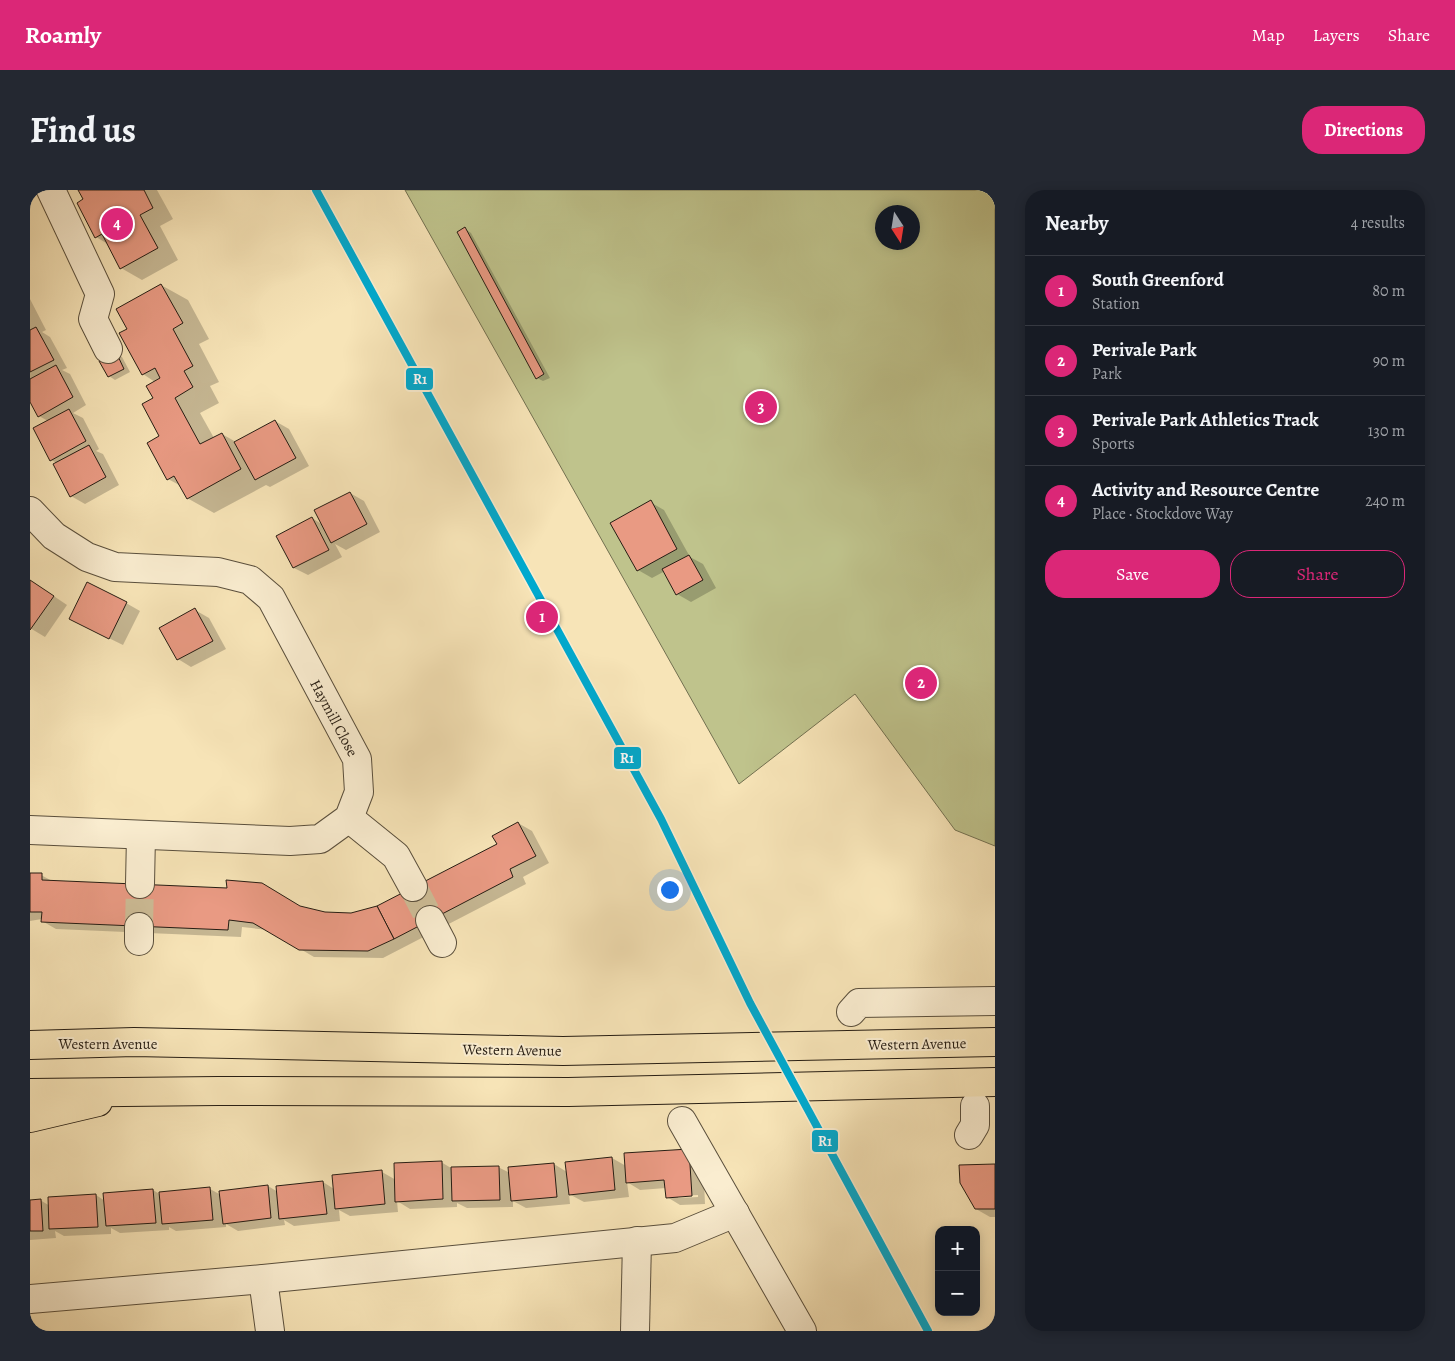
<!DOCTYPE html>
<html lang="en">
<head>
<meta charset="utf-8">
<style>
	:root { --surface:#171b24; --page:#242831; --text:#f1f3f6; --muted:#9ea1a6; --line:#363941; --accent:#db2777 }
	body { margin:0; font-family:Alegreya,serif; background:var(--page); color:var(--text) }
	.controls { position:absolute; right:15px; bottom:15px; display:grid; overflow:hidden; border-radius:10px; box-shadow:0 2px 12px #0003 }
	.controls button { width:45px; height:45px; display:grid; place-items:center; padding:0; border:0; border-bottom:1px solid var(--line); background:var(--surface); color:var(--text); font:25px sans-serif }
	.compass { position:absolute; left:845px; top:15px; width:45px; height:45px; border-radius:50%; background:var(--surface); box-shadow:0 2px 12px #0003; rotate:168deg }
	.you { position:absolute; left:639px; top:699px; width:18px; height:18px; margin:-12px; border:4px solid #fff; border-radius:50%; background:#1a73e8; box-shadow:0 0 0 8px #1a73e833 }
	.badge { display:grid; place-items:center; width:32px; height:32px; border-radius:50%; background:var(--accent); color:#fff; font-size:16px; font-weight:700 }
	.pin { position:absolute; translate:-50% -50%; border:2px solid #fff; box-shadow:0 1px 5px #0006 }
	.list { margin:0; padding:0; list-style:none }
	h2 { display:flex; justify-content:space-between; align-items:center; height:65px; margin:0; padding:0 20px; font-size:21px }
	h2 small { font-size:16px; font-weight:400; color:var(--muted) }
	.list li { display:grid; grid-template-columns:32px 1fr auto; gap:15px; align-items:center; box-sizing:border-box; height:70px; padding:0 20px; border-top:1px solid var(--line) }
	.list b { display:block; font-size:19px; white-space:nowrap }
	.list p { margin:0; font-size:16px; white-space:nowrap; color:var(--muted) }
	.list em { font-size:16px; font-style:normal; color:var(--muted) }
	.actions { display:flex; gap:10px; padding:15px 20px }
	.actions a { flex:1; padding:11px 0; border:1px solid var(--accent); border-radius:20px; text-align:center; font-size:18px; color:var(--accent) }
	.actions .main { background:var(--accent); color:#fff }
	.map { position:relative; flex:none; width:965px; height:1141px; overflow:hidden; border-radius:20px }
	header { display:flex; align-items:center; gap:30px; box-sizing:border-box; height:70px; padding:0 25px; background:var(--accent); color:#fff }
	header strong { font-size:24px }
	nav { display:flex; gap:28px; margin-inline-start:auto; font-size:18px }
	.intro { display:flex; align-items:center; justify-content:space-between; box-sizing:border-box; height:120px; padding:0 30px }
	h1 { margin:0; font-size:35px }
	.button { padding:12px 22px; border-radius:20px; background:var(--accent); color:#fff; font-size:18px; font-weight:700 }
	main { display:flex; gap:30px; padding:0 30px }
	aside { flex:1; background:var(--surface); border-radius:20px; box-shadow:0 2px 12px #0003 }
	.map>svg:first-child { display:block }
	.green { fill:#bfc38c; stroke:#727050; fill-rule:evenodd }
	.shadow { fill:#0003; fill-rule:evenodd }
	.building { fill:#e99a83; stroke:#261d13 }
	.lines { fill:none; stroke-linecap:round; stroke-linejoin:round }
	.minor-tunnel { stroke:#cdbc96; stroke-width:28; stroke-dasharray:28 14; stroke-linecap:butt }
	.minor-casing { stroke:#5a4f3c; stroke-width:30 }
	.highway-casing { stroke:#261d13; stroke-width:30 }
	.minor { stroke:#faedd0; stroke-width:28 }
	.highway { stroke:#f7e4b7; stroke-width:28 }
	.rail-1-casing { stroke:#faedd0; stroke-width:11 }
	.rail-1 { stroke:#00a9ce; stroke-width:8 }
	.labels { text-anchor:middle; stroke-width:4; stroke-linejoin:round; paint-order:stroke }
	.street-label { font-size:15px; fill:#261d13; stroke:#faedd0 }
	.line-badge { stroke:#faedd0; stroke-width:2 }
	.badge-label { font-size:14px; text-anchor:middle; font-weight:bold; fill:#fff }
</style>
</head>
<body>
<header>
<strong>Roamly</strong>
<nav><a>Map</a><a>Layers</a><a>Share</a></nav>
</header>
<div class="intro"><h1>Find us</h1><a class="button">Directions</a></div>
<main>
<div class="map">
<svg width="965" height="1141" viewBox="0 0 965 1141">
	<rect width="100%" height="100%" fill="#f7e4b7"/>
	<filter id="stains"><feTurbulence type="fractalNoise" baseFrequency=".004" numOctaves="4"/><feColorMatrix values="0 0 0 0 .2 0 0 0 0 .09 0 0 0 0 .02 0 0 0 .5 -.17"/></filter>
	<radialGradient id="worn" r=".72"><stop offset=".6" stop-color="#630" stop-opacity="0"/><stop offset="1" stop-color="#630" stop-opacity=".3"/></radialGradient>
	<path class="green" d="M 375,0 L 965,0 L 965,656 L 925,640 L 825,504 L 709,594 ZM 852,22 L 882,22 L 882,52 L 852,52 Z"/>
	<g class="shadow">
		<polygon points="49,0 127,0 143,29 130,36 148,70 112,90 91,78 78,54 66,47"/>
		<polygon points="435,39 441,43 520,188 513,191 507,188"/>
		<polygon points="131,95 158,110 179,149 169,154 189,192 180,196 189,213 170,223 184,248 192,244 206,252 245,231 259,239 279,276 240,297 236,295 184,323 157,308 151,296 138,289 124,209 125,192 113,184 98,139"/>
		<polygon points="0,109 16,140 12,142 20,147 37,178 32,180 40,184 56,215 43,223 53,228 69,259 66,261 73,264 89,295 55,314 41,306 27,273 21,270 18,231 9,226 0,210"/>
		<polygon points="86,164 92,167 100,182 85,190 79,186"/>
		<polygon points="320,303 334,311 350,342 316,360 305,354 312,367 278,385 264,378 248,346 282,328 293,335"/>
		<polygon points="620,312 634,320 660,367 673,374 686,398 661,412 647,404 635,381 622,388 608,380"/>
		<polygon points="0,390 37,415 15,447 0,438"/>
		<polygon points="96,413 110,421 93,455 54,436"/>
		<polygon points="165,420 179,428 196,459 161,477 148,469"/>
		<polygon points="488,633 502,641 519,673 493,687 496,694 353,768 284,767 238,740 212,737 211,747 26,739 12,731 12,729 0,731 0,684 11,685 24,692 271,717 295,723 321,724 347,718 468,654"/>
		<path d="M 582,968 L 596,976 L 673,968 L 675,1014 L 650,1015 L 637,1007 L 636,998 L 610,1000 L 597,992 L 599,1007 L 554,1012 L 539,1004 L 540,1014 L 496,1018 L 483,1011 L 483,1017 L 437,1018 L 427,1013 L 427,1017 L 380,1019 L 367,1011 L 368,1022 L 320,1026 L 309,1020 L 310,1031 L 264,1036 L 254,1030 L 255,1035 L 208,1041 L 196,1034 L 196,1037 L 146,1041 L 139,1037 L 139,1040 L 90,1043 L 81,1038 L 81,1044 L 34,1046 L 25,1041 L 26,1048 L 0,1050 L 0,1011 L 10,1010 L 20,1016 L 66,1005 L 75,1011 L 123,1000 L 131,1005 L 180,999 L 191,1005 L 238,996 L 248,1002 L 293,992 L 304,999 L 352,982 L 366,990 L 411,972 L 421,978 L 468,977 L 480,983 L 524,974 L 537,982 ZM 668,1005 L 668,1007 L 648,1008 L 648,1006 Z"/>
		<polygon points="965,975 965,1027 960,1027 946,1019"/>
	</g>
	<g class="building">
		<polygon points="48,0 114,0 123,18 110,25 128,58 90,79 72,44 65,48 47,13 53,9"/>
		<polygon points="435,37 514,184 506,189 427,42"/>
		<polygon points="131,94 153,133 143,139 163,176 154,181 163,197 145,208 170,254 192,243 211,279 157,309 144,286 137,290 117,253 129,246 112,214 123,208 116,196 130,188 125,178 112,185 89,143 97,139 86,119"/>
		<polygon points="6,137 24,170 0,182 0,140"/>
		<polygon points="86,162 94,179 78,187 69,171"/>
		<polygon points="26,175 43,207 8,227 0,212 0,189"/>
		<polygon points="39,219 56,251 20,271 3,238"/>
		<polygon points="245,230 266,268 225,290 204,252"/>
		<polygon points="59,255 76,287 40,307 23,274"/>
		<polygon points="320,302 337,334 301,353 284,320"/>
		<polygon points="621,310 647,359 607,381 580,333"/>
		<polygon points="282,327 299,360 263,378 246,346"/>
		<polygon points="659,365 673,390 646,405 632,379"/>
		<polygon points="0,390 24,406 0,440"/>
		<polygon points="57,392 97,412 79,449 39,429"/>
		<polygon points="165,418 183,451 147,470 129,438"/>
		<polygon points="488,632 506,666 480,679 483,687 364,749 347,716 467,654 462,646"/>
		<polygon points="0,683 12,683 12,690 197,698 196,690 232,693 270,716 295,722 321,723 347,716 364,749 338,761 269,760 223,733 199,730 198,740 11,732 12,722 0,722"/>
		<polygon points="659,959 662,1006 636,1008 634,990 596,993 594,963"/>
		<polygon points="582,967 585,1000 539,1005 535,972"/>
		<polygon points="412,971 413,1009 365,1012 364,973"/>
		<polygon points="524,973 527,1007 481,1011 478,977"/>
		<polygon points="965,974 965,1019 945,1019 930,993 929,975"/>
		<polygon points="469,976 470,1010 422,1011 421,977"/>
		<polygon points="352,980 355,1014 305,1019 302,985"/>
		<polygon points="293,991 297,1024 249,1029 246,996"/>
		<polygon points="238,995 241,1028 193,1034 189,1001"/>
		<polygon points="180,997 183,1030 132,1034 129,1002"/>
		<polygon points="123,999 126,1033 76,1036 73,1003"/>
		<polygon points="66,1004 68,1037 19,1039 18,1007"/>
		<polygon points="11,1009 13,1041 0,1041 0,1010"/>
	</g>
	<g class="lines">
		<g class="minor-tunnel">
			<polyline points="383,697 400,730"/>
			<polyline points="109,737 110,694"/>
		</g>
		<defs>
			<g id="minor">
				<polyline points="21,0 70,104 63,129 78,159"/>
				<polyline points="0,321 24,346 57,367 85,377 188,382 220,390 241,408 327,569 329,602 319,628 290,649 260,651 0,640"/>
				<polyline points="319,628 366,666 383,697"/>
				<polyline points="110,694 111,645"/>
				<polyline points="400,730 412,753"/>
				<polyline points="109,751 109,737"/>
				<polyline points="821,822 829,813 965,811"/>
				<polyline points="652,931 772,1141"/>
				<polyline points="939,945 945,935 945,916"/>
				<polyline points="233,1089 240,1141"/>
				<polyline points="0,1109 233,1089 645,1048 705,1023"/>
				<polyline points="605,1141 607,1051"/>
			</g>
			<g id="highway">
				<polyline points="0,855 104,852 533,861 965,852"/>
				<polyline points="0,903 188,901 538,902 965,892"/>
				<polyline points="0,928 68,912"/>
			</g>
		</defs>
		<use href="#minor" class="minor-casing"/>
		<use href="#highway" class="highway-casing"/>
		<use href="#minor" class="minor"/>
		<use href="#highway" class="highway"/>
		<defs>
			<polyline id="rail-1" points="286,0 631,629 720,813 898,1141"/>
		</defs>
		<use href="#rail-1" class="rail-1-casing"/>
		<use href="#rail-1" class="rail-1"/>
	</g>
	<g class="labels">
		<g class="street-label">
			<text transform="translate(304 528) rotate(62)" y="5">Haymill Close</text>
			<text x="78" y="859">Western Avenue</text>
			<text transform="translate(887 854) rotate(-1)" y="5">Western Avenue</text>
			<text transform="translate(482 860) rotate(1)" y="5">Western Avenue</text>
		</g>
	</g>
	<g class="line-badge">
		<rect x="375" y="177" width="29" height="24" rx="5" fill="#00a9ce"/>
		<rect x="583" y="556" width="29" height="24" rx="5" fill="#00a9ce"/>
		<rect x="781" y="939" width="28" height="24" rx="5" fill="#00a9ce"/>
	</g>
	<g class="badge-label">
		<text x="390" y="194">R1</text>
		<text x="597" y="573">R1</text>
		<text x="795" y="956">R1</text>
	</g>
	<rect width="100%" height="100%" filter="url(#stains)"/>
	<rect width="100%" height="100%" fill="url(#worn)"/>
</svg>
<div class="controls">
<button>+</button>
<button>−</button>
</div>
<svg class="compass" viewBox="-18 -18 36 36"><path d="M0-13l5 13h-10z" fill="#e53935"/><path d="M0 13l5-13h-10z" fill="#9ea1a6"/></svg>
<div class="you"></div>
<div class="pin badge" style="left:512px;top:427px">1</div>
<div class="pin badge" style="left:891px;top:493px">2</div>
<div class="pin badge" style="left:731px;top:217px">3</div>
<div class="pin badge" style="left:87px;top:34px">4</div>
</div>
<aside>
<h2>Nearby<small>4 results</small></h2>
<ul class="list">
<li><span class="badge">1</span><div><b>South Greenford</b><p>Station</p></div><em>80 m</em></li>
<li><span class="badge">2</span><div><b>Perivale Park</b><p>Park</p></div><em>90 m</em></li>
<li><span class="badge">3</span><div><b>Perivale Park Athletics Track</b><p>Sports</p></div><em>130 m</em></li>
<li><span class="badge">4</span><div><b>Activity and Resource Centre</b><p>Place · Stockdove Way</p></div><em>240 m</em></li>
</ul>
<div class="actions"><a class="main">Save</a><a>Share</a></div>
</aside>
</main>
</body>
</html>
